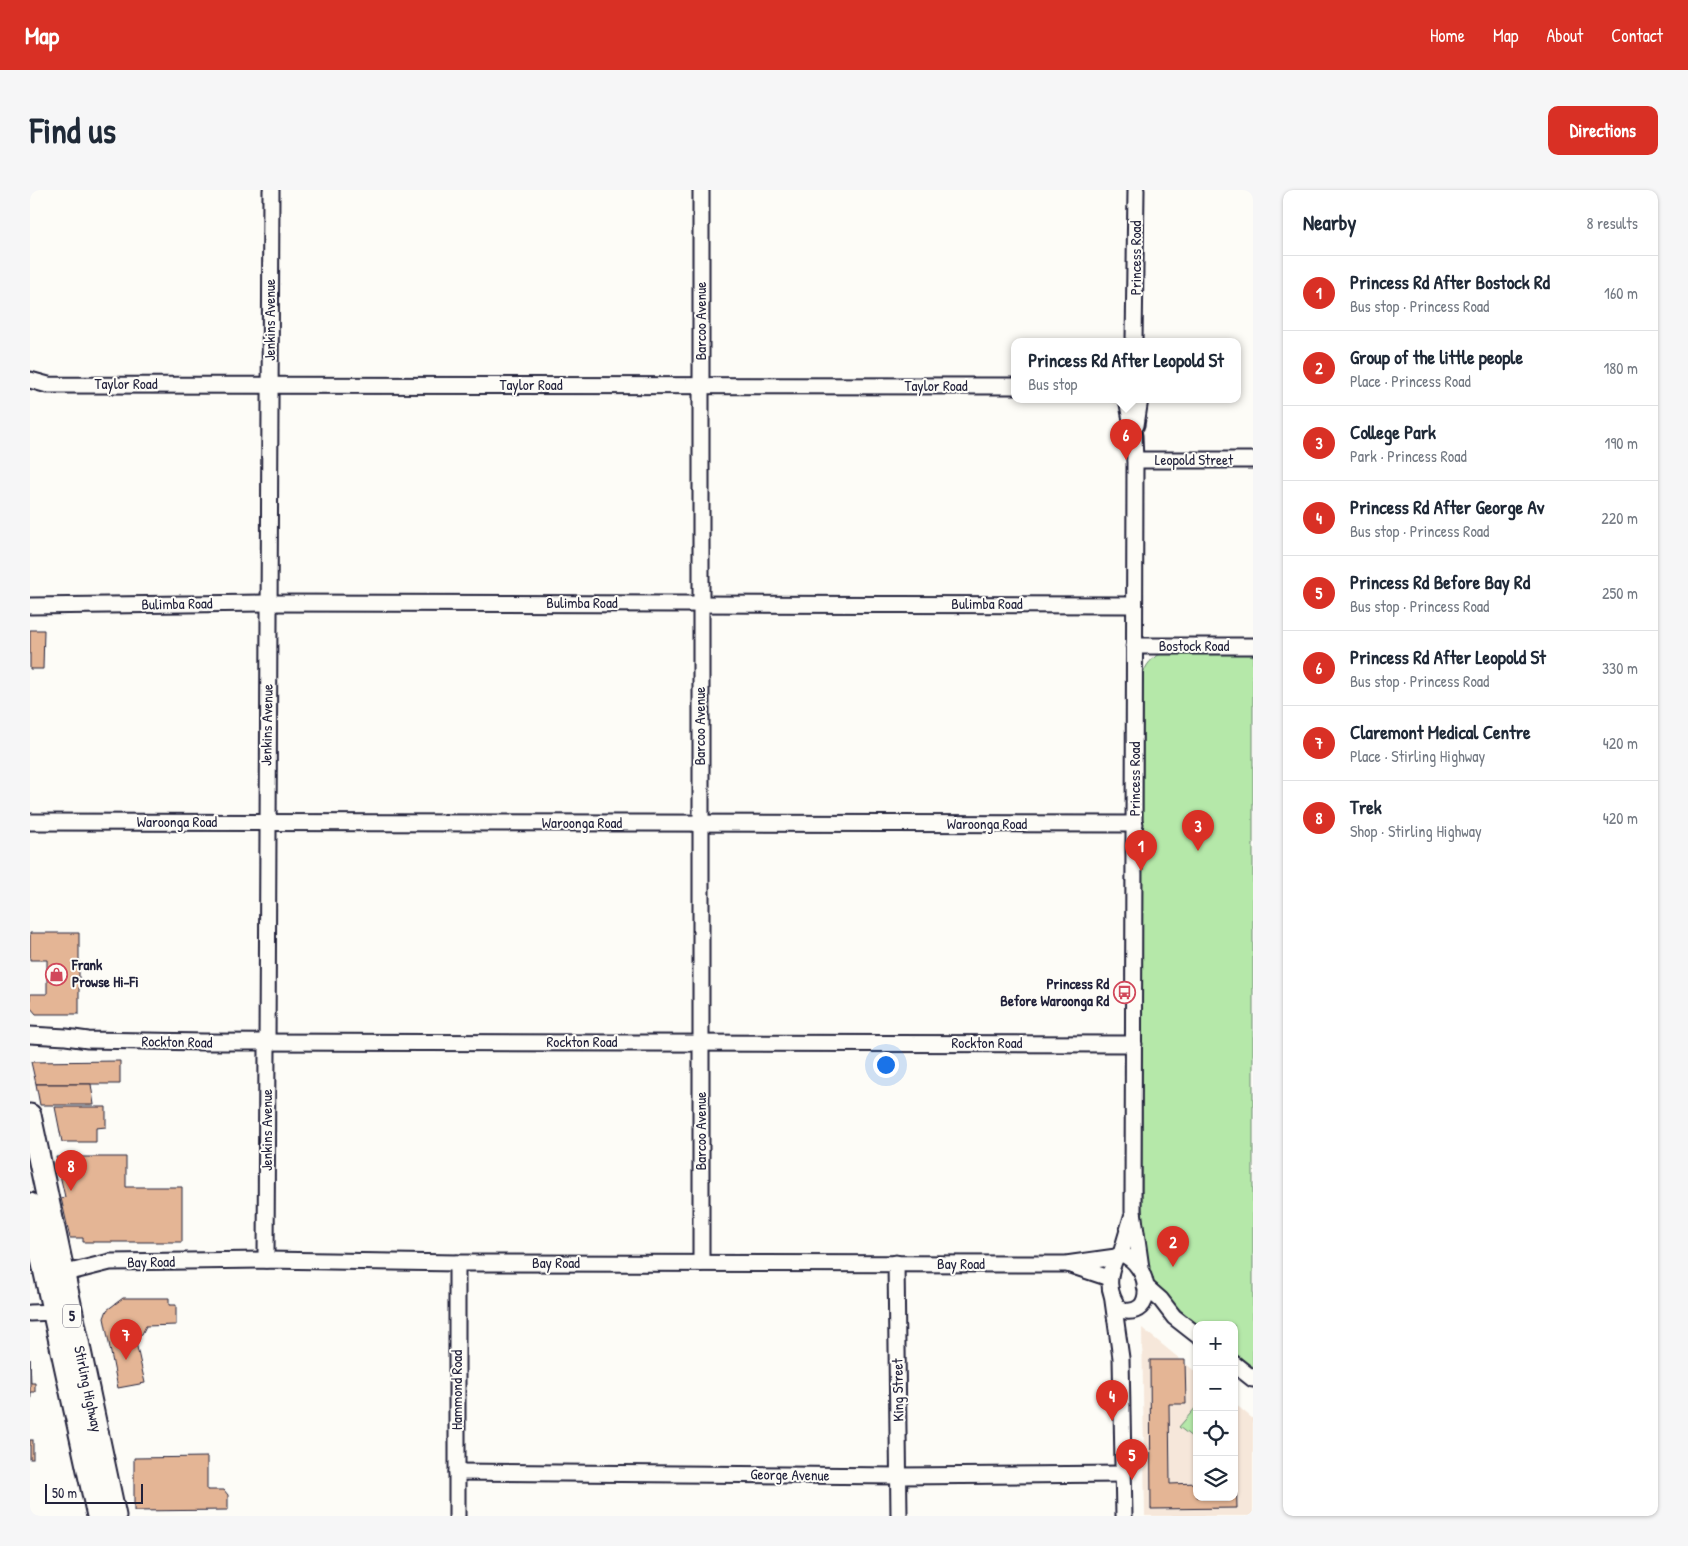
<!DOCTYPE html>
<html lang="en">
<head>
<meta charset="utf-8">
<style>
	:root { --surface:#fff; --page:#f6f6f7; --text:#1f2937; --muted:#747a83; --line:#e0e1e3; --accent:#d93025 }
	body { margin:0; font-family:"Patrick Hand",sans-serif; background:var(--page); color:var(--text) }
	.controls { position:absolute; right:15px; bottom:15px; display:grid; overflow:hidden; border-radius:10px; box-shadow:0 1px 4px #0004 }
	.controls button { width:45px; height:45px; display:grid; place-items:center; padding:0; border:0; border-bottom:1px solid var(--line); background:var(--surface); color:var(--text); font:25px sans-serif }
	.scale { position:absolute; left:15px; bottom:12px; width:98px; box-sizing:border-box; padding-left:5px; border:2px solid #22223b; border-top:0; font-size:14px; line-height:18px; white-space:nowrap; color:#22223b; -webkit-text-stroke:4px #fdfcf7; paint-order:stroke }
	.you { position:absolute; left:855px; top:874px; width:18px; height:18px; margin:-12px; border:4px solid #fff; border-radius:50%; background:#1a73e8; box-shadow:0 0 0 8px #1a73e833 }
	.badge { display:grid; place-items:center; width:32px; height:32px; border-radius:50%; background:var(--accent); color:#fff; font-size:16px; font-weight:700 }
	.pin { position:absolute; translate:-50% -41px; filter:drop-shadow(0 1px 2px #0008) }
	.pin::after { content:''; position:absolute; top:26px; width:18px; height:15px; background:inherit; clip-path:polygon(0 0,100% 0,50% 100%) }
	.popup { position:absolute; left:981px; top:148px; width:230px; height:65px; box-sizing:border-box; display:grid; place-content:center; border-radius:10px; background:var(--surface); filter:drop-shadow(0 1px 4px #0005); font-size:16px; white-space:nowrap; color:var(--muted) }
	.popup b { font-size:19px; color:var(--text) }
	.popup::after { content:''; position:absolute; left:50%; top:100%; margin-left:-10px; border:10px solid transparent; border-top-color:var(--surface) }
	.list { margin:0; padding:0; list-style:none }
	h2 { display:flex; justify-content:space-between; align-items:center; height:65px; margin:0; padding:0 20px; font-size:21px }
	h2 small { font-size:16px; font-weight:400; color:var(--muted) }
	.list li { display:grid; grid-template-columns:32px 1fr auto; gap:15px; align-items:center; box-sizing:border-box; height:75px; padding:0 20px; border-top:1px solid var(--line) }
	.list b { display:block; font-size:19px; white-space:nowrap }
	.list p { margin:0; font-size:16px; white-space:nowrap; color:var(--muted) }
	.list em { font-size:16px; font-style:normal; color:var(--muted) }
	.icon { flex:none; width:28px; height:28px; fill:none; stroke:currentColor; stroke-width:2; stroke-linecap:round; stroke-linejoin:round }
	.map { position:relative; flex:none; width:1223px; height:1326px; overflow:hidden; border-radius:10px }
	header { display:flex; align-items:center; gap:30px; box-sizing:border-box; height:70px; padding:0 25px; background:var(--accent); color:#fff }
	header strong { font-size:24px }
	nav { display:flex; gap:28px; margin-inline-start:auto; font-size:18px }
	.intro { display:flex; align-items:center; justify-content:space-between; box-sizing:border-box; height:120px; padding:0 30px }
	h1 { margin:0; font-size:35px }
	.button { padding:12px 22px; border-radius:10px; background:var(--accent); color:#fff; font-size:18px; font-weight:700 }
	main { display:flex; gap:30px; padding:0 30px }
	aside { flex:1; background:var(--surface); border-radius:10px; box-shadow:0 1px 4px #0004 }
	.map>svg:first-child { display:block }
	.built { fill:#f6e7da }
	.green { fill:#b5e8a9; stroke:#6c8572 }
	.building { fill:#e4b595; stroke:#22223b }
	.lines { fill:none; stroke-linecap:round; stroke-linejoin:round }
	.minor-casing { stroke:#22223b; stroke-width:19 }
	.highway-casing { stroke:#22223b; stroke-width:25 }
	.minor { stroke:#fdfcf7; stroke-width:15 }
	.highway { stroke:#fdfcf7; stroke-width:21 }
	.labels { text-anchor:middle; stroke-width:4; stroke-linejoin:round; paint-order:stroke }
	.shield { fill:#fdfcf7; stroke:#646373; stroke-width:1 }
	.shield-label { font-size:14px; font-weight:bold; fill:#22223b }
	.street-label { font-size:15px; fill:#22223b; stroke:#fdfcf7 }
	.poi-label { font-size:15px; font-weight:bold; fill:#22223b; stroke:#fdfcf7; text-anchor:start }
</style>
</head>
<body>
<header>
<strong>Map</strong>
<nav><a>Home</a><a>Map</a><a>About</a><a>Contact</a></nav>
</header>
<div class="intro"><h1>Find us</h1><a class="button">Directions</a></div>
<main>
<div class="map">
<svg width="1223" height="1326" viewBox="0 0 1223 1326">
	<rect width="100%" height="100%" fill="#fdfcf7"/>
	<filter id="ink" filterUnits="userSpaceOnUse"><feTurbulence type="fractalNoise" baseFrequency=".02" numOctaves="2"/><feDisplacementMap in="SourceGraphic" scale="10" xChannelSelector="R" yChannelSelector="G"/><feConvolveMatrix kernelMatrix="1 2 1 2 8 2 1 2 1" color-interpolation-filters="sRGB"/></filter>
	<g filter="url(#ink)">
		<polygon class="built" points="1112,1138 1167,1183 1167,1307 1204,1307 1204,1213 1223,1229 1223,1326 1115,1326"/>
		<g class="green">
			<path d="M 1137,462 L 1223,462 L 1223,1177 L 1204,1162 L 1204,1135 L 1169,1135 L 1137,1109 L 1120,1091 L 1116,1080 L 1112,1014 L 1113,483 C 1119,470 1124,466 1137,462 Z"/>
			<polygon points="1167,1216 1167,1251 1149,1237"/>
		</g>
		<g class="building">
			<polygon points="0,440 14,440 13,479 0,479"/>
			<polygon points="0,743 49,743 49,824 6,824 0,817 0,804 17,804 17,770 0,770"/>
			<polygon points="90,871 90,894 6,894 1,872"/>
			<polygon points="6,894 61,894 64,915 10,915"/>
			<polygon points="25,917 76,917 76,937 66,938 66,952 32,952"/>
			<polygon points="26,967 96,967 96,997 152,997 152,1052 53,1052 53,1048 40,1048 31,1008 35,1007"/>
			<polygon points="93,1108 139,1108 139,1115 146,1115 146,1135 116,1136 112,1144 105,1148 115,1193 88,1198 74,1128 77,1120"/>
			<polygon points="0,1169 1,1193 5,1193 5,1202 1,1202 0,1222"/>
			<polygon points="1120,1170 1155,1170 1156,1214 1139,1214 1140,1294 1167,1293 1167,1307 1204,1307 1204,1282 1206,1282 1207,1318 1121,1319"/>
			<rect x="0" y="1250" width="3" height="19"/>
			<polygon points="177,1267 177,1300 194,1300 198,1305 198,1320 104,1321 104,1268"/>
		</g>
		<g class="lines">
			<defs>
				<g id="minor">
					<polyline points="1104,151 1106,0"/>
					<polyline points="0,190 18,195 985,196"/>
					<polyline points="1097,209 1104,246 1105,270 1103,1021 1111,1078"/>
					<polyline points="1106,235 1110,209"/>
					<polyline points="1105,270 1223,270"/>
					<polyline points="0,416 238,413 1104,415"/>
					<polyline points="1104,456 1223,456"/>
					<polyline points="0,632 1105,634"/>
					<polyline points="0,845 36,847 58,850 174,852 1104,854"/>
					<path d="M 1091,1064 C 1121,1073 1128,1130 1090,1120 C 1077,1103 1077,1086 1086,1067 Z"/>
					<polyline points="1091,1064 1102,1027"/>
					<polyline points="236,1070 241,0"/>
					<polyline points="427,1073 427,1326"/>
					<polyline points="671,1073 671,0"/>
					<polyline points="866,1073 869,1326"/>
					<polyline points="1040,1075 1079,1088"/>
					<polyline points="24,1086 80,1072 236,1070 427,1073 1036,1074 1086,1067"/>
					<polyline points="1115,1096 1131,1110 1144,1127 1167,1145"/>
					<polyline points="1083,1111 1091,1168 1094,1326"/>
					<polyline points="0,1123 25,1122"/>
					<polyline points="1204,1174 1223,1189"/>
					<polyline points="427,1282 869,1286 1093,1284"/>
				</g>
				<g id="highway">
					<polyline points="0,925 85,1326"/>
					<polyline points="0,1014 68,1326"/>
				</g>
			</defs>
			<use href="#minor" class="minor-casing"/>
			<use href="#highway" class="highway-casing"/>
			<use href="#minor" class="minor"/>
			<use href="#highway" class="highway"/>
		</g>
	</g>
	<defs>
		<symbol id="shop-ring" viewBox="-11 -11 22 22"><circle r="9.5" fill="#fdfcf7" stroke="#d1495b" stroke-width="1.5"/><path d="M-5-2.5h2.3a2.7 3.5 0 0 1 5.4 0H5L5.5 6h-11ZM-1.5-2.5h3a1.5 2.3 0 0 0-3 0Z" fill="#d1495b"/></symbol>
		<symbol id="bus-ring" viewBox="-11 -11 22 22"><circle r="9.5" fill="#fdfcf7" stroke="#d1495b" stroke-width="1.5"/><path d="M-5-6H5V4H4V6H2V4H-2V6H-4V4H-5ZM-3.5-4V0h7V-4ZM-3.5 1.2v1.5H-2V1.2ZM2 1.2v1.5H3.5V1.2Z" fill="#d1495b"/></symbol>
	</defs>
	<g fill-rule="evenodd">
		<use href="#shop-ring" x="14" y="772" width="25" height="25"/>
		<use href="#bus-ring" x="1082" y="790" width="25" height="25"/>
	</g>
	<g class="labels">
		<rect class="shield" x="33" y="1114.5" width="18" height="23" rx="4"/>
		<g class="shield-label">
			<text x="42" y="1131">5</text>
		</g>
		<g class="street-label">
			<text transform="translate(1106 68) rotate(-90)" y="5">Princess Road</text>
			<text transform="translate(240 130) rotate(-90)" y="5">Jenkins Avenue</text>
			<text transform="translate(671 131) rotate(-90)" y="5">Barcoo Avenue</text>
			<text x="96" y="199">Taylor Road</text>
			<text x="501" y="200">Taylor Road</text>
			<text x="906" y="201">Taylor Road</text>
			<text x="1164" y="275">Leopold Street</text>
			<text x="552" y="418">Bulimba Road</text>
			<text transform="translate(147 414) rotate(-1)" y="5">Bulimba Road</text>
			<text x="957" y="419">Bulimba Road</text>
			<text x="1164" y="461">Bostock Road</text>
			<text transform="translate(237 535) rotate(-89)" y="5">Jenkins Avenue</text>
			<text transform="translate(670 536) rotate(-90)" y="5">Barcoo Avenue</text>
			<text transform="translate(1105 589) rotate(-90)" y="5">Princess Road</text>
			<text x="147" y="637">Waroonga Road</text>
			<text x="552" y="638">Waroonga Road</text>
			<text x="957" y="639">Waroonga Road</text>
			<text transform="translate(147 852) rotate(1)" y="5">Rockton Road</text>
			<text x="552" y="857">Rockton Road</text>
			<text x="957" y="858">Rockton Road</text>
			<text transform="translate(237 940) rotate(-90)" y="5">Jenkins Avenue</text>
			<text transform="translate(671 941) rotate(-90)" y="5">Barcoo Avenue</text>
			<text transform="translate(121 1072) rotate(-1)" y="5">Bay Road</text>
			<text x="526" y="1078">Bay Road</text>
			<text x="931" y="1079">Bay Road</text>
			<text transform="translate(58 1199) rotate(78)" y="5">Stirling Highway</text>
			<text transform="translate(427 1200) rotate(-90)" y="5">Hammond Road</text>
			<text transform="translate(868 1200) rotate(-91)" y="5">King Street</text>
			<text transform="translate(760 1285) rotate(1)" y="5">George Avenue</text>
		</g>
		<g class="poi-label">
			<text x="42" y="780">Frank<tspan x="42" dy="17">Prowse Hi-Fi</tspan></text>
			<text x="1079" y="799" text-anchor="end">Princess Rd<tspan x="1079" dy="17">Before Waroonga Rd</tspan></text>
		</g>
	</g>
</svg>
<div class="controls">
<button>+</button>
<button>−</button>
<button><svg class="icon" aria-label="locate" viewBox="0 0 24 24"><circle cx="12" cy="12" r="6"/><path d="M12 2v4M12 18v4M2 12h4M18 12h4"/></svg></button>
<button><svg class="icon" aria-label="layers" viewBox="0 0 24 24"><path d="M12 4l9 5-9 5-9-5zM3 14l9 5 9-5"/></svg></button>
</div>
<div class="scale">50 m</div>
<div class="you"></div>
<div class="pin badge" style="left:1111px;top:681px">1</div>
<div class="pin badge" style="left:1143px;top:1077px">2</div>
<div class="pin badge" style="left:1168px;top:661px">3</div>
<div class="pin badge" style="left:1082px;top:1231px">4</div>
<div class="pin badge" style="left:1102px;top:1290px">5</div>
<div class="pin badge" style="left:1096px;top:270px">6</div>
<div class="popup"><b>Princess Rd After Leopold St</b>Bus stop</div>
<div class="pin badge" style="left:96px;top:1170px">7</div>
<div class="pin badge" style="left:41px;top:1001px">8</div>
</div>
<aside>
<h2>Nearby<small>8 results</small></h2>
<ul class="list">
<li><span class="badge">1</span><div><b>Princess Rd After Bostock Rd</b><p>Bus stop · Princess Road</p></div><em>160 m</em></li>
<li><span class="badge">2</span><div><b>Group of the little people</b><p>Place · Princess Road</p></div><em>180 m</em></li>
<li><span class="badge">3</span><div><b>College Park</b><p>Park · Princess Road</p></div><em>190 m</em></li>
<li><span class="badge">4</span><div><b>Princess Rd After George Av</b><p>Bus stop · Princess Road</p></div><em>220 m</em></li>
<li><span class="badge">5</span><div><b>Princess Rd Before Bay Rd</b><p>Bus stop · Princess Road</p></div><em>250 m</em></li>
<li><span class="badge">6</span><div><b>Princess Rd After Leopold St</b><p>Bus stop · Princess Road</p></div><em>330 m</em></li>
<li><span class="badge">7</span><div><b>Claremont Medical Centre</b><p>Place · Stirling Highway</p></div><em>420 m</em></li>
<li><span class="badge">8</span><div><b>Trek</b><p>Shop · Stirling Highway</p></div><em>420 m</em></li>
</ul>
</aside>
</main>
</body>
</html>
